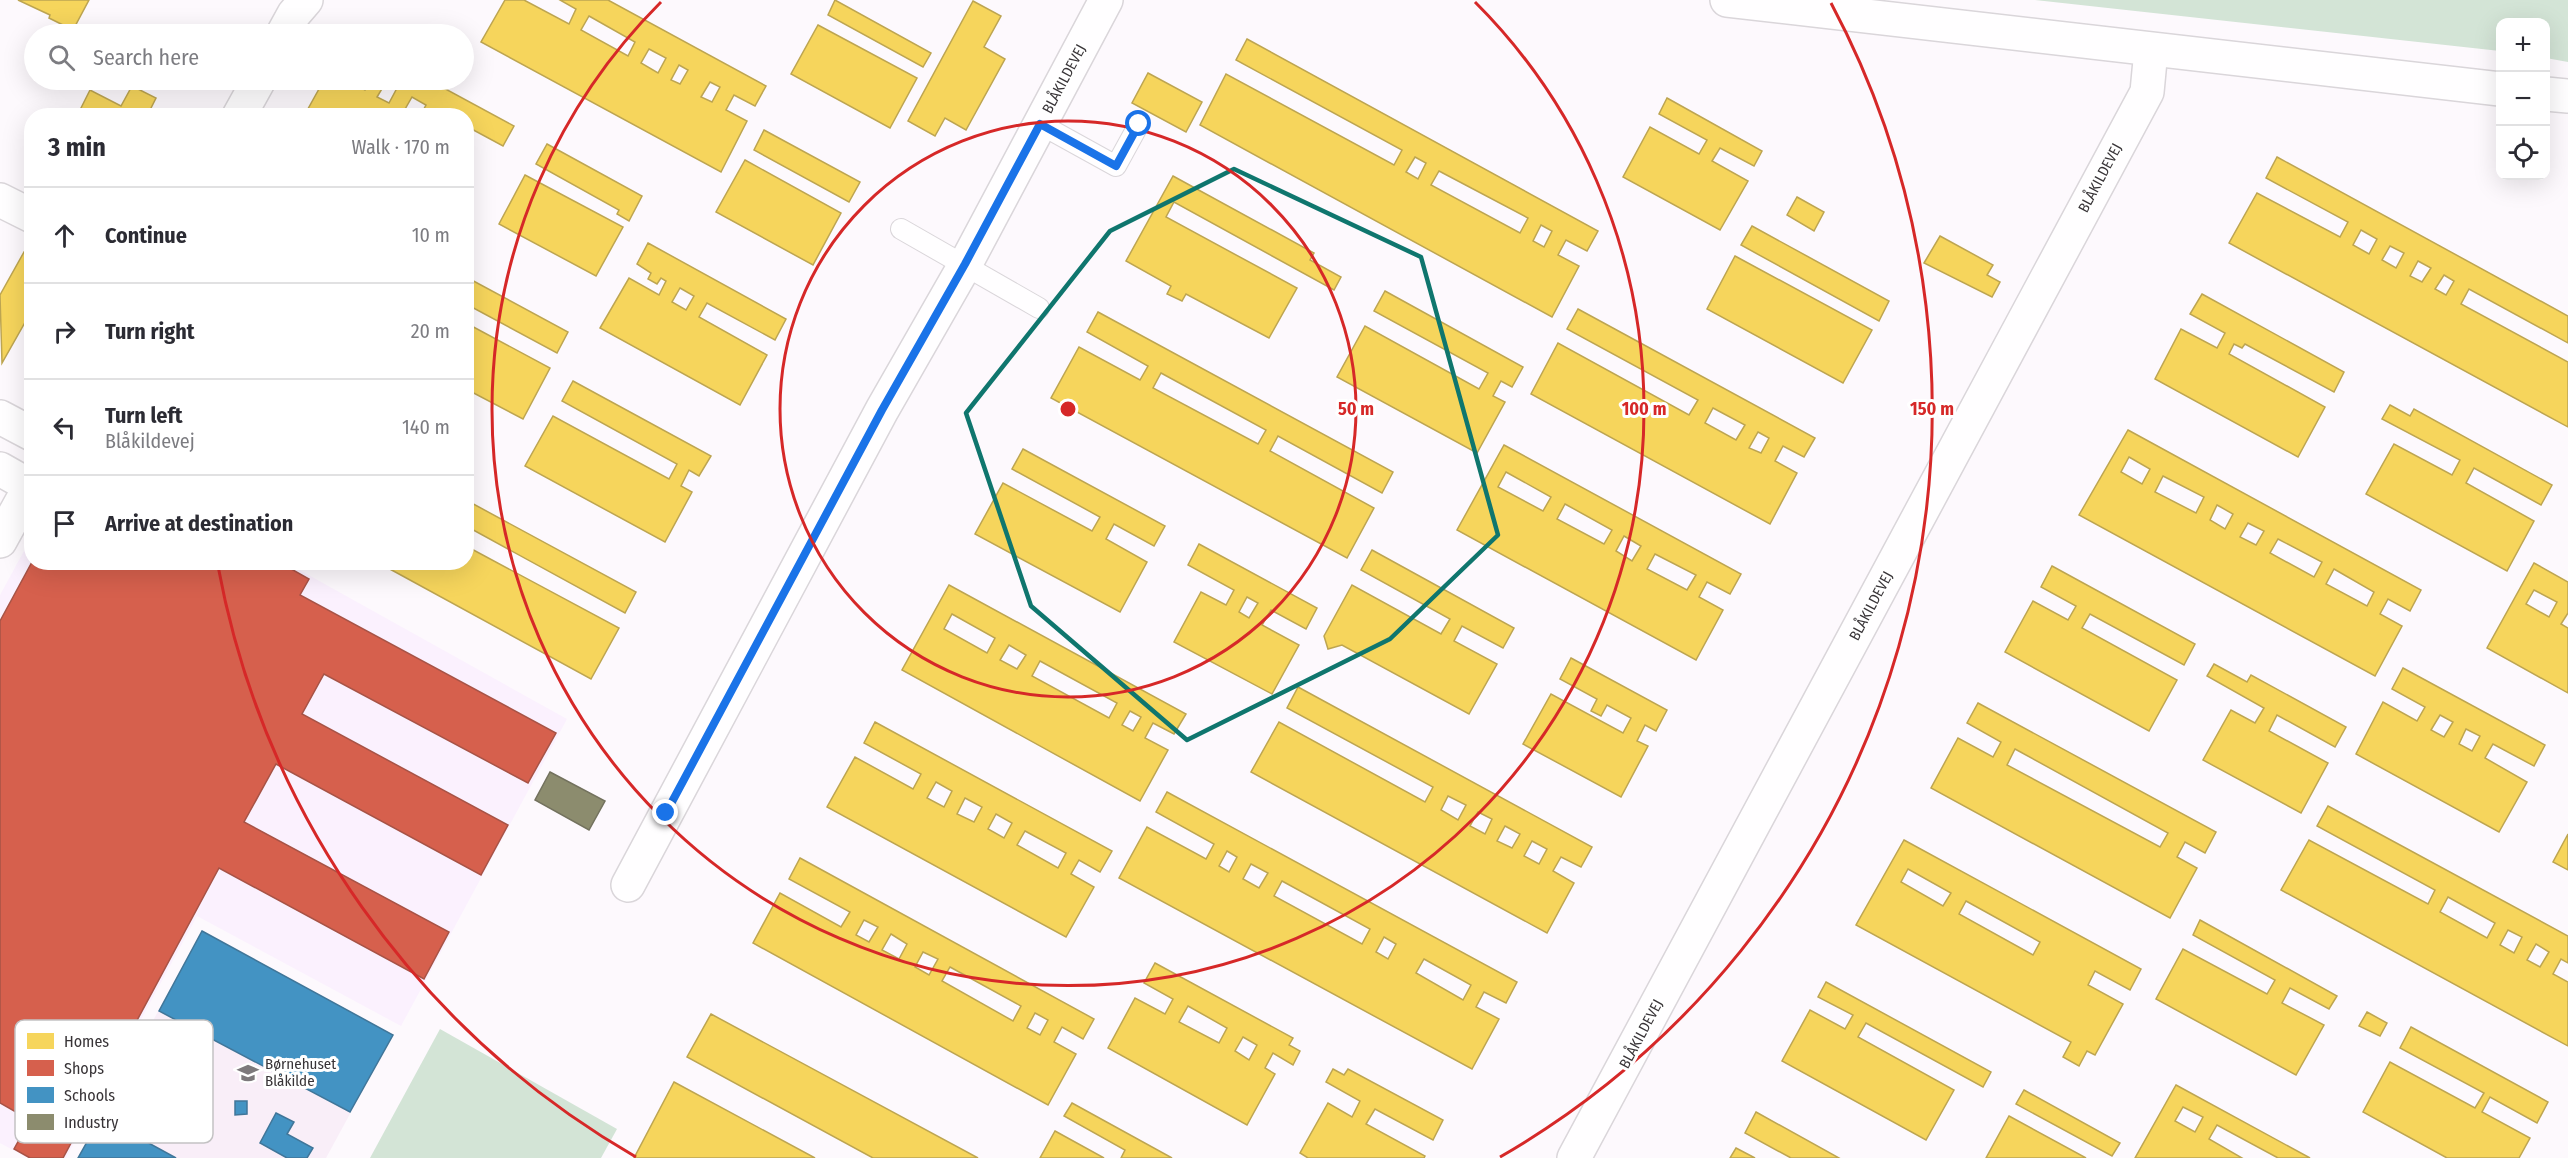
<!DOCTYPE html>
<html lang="en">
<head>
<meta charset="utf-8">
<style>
	:root { --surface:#fff; --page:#f7f7f7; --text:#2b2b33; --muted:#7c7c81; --line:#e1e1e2 }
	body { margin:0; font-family:"Fira Sans Condensed",sans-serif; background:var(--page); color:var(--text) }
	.controls { position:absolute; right:18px; top:18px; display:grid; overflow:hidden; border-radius:12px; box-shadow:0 6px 24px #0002 }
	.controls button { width:54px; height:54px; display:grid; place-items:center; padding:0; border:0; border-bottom:2px solid var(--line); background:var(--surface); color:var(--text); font:30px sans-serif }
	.stop { position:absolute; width:18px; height:18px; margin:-14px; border:4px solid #1a73e8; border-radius:50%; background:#fff }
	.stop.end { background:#1a73e8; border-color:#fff; box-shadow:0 2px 6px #0008 }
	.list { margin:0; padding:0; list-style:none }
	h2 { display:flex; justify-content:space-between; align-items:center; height:78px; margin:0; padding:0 24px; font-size:26px }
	h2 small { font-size:20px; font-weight:400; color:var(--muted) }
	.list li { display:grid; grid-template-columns:39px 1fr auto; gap:18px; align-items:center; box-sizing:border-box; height:96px; padding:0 24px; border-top:2px solid var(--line) }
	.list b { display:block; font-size:22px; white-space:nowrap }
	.list p { margin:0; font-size:20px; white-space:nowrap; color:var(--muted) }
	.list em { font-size:20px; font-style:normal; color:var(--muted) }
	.icon { flex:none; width:33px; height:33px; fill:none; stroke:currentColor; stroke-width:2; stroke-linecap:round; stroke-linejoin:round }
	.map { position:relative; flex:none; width:2568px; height:1158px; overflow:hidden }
	.search { position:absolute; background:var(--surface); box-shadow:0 6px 24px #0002; left:24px; top:24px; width:450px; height:66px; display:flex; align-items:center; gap:15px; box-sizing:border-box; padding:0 21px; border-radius:33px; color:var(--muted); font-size:22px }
	.panel { position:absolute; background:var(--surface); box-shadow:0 6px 24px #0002; left:24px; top:108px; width:450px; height:462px; border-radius:24px }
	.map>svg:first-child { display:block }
	.commercial { fill:#fbf1fe }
	.built { fill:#f9eef8 }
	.green { fill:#d3e4d6 }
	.homes { fill:#f6d55c; stroke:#bda551; stroke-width:1.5; fill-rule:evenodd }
	.shops { fill:#d6604d; stroke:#a75346; stroke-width:1.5 }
	.schools { fill:#4393c3; stroke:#407699; stroke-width:1.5 }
	.industry { fill:#8c8c6e; stroke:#73725e; stroke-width:1.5 }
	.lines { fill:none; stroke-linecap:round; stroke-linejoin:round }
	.service-casing { stroke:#dad6da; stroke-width:22 }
	.minor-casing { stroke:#dad6da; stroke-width:36 }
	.service { stroke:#fffeff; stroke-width:20 }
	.minor { stroke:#fffeff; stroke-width:33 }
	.route { stroke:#1a73e8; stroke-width:8 }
	.marked { fill:none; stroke:#0f766e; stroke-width:4.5; stroke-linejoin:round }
	.ring { fill:none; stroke:#d62828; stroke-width:3 }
	.labels { text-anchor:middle; stroke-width:6; stroke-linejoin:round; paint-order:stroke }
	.street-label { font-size:15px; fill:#383437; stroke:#fff }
	.poi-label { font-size:15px; fill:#383437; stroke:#fff; text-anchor:start }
	.key { fill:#fff; stroke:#c3c2c3; stroke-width:1.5 }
	.key-label { font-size:16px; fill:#383437 }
	.centre { fill:#d62828; stroke:#fff; stroke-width:3 }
	.ring-label { font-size:18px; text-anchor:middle; font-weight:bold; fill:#d62828; stroke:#fff; stroke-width:6; stroke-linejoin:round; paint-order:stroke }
</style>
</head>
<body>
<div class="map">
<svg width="2568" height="1158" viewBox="0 0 2568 1158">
	<rect width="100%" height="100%" fill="#fdf9fd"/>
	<polygon class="commercial" points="31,538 32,562 287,563 567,719 401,1026 197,916 66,1158 28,1158 0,1143 0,595"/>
	<polygon class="built" points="202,931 393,1035 326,1158 78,1158"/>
	<g class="green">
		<polygon points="2035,0 2568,0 2568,62 2546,58 2546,22 2500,22 2500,51"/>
		<polygon points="440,1029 617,1129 601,1158 370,1158"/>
	</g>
	<g class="homes">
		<polygon points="18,0 89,0 73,30 49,18 50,15"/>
		<path d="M 505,0 L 524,0 L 569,24 L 576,9 L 560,0 L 608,0 L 766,86 L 755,106 L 734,95 L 726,110 L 747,121 L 721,172 L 481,42 ZM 589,16 L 635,42 L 628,56 L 581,30 ZM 649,49 L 666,58 L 658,73 L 641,63 ZM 679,65 L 688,70 L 680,84 L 671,80 ZM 710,82 L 720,87 L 712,102 L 701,97 Z"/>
		<polygon points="835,0 931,53 923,67 828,15"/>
		<polygon points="973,1 1001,16 984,47 1005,59 966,130 945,118 935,136 908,121"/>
		<polygon points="818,25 917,78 890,128 791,74"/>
		<path d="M 1247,39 L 1598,231 L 1587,251 L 1566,240 L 1558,255 L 1579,266 L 1552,317 L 1200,125 L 1226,74 L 1394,165 L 1402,150 L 1236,60 ZM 1415,157 L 1426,163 L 1418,179 L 1406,172 ZM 1439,171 L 1528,218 L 1520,233 L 1431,185 ZM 1541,225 L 1552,231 L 1544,247 L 1533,241 Z"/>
		<polygon points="1148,73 1202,102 1186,132 1132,103"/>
		<path d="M 324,80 L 346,80 L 365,90 L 371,80 L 429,80 L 514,126 L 503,146 L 466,126 L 466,116 L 448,116 L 439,111 L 437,116 L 420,116 L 426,105 L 412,97 L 404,111 L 412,116 L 304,116 ZM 386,82 L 397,88 L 389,103 L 377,97 Z"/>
		<polygon points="132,86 156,98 147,116 77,116 90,90 121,106"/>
		<polygon points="1667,98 1762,151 1754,166 1720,148 1712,161 1748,181 1720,230 1623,177 1650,127 1699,154 1707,140 1659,114"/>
		<polygon points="764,130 860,182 849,202 754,150"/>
		<polygon points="547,144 642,196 629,221 617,214 619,210 536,164"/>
		<path d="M 2277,157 L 2568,316 L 2568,343 L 2469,289 L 2461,304 L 2568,362 L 2568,427 L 2229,243 L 2257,193 L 2340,237 L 2348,222 L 2266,178 ZM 2361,230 L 2377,239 L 2369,254 L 2353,245 ZM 2390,246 L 2404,253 L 2396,268 L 2382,260 ZM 2418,261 L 2431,268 L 2422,282 L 2410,276 ZM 2444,275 L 2454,281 L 2446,295 L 2435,289 Z"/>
		<polygon points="745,160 841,213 813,265 716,212"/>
		<polygon points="525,175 623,227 596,276 499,224"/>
		<polygon points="1173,176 1314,253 1310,260 1341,277 1334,290 1174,202 1166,217 1297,288 1269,338 1186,294 1182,301 1167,294 1171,286 1126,261"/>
		<polygon points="1797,197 1824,212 1814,231 1787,215"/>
		<polygon points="1752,226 1889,301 1879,321 1741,245"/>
		<polygon points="1940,236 1993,265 1987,275 2000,282 1992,297 1924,263"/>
		<path d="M 648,243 L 786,319 L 775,340 L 707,303 L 699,317 L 767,355 L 740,405 L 600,328 L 629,278 L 659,295 L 666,281 L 661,278 L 657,284 L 648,279 L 651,273 L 637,264 ZM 680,288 L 694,296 L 686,310 L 672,302 Z"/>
		<polygon points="24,252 32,257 32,310 2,363 0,295"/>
		<polygon points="1735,256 1872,330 1843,383 1707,309"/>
		<polygon points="466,277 568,332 557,353 466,304"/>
		<polygon points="1385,291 1523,367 1512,387 1501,381 1493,396 1505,402 1477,453 1337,377 1365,326 1479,389 1488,373 1374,311"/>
		<polygon points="2202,294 2344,372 2334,392 2245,344 2242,348 2234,344 2229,354 2325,407 2298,457 2155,379 2181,329 2217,348 2225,333 2190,314"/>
		<path d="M 1578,309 L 1815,438 L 1804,457 L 1783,446 L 1775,461 L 1797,473 L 1770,524 L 1531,394 L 1558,343 L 1689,415 L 1698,400 L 1567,329 ZM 1713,408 L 1745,425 L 1736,440 L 1705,423 ZM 1758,432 L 1769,438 L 1761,453 L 1749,448 Z"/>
		<path d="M 1098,312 L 1393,472 L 1382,493 L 1278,436 L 1270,451 L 1374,508 L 1347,558 L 1051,398 L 1079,347 L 1140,380 L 1148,366 L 1087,332 ZM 1161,373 L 1266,430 L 1258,444 L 1153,388 Z"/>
		<polygon points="466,323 550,368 523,419 466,389"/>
		<polygon points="573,381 711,456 699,476 689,470 681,486 692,492 665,542 525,466 553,416 669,479 677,464 562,401"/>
		<polygon points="2390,405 2410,416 2414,409 2552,485 2541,505 2474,468 2466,483 2534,521 2507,571 2366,494 2394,444 2452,475 2460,460 2382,419"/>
		<path d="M 2128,430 L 2421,590 L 2410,611 L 2388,599 L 2380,614 L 2402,626 L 2375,676 L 2079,515 ZM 2129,457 L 2150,469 L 2142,484 L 2121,472 ZM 2163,476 L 2204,497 L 2196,513 L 2155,492 ZM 2217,505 L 2233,514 L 2225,529 L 2210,520 ZM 2248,523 L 2264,531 L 2256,545 L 2240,537 ZM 2278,539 L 2322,562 L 2314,577 L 2270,553 ZM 2334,569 L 2374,592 L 2367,606 L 2326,584 Z"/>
		<path d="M 1504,445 L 1741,574 L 1730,594 L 1707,582 L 1699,597 L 1723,610 L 1696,660 L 1457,530 ZM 1506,472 L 1551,497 L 1543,511 L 1498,487 ZM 1565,504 L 1612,530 L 1604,544 L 1557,519 ZM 1624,536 L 1641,546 L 1632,561 L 1616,551 ZM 1655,554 L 1696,575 L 1687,590 L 1647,569 Z"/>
		<polygon points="1023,449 1165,526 1154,546 1114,524 1106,539 1147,562 1120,612 975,534 1003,483 1092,531 1100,517 1012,469"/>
		<polygon points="466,500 636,592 625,613 466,526"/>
		<path d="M 1199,544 L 1317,608 L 1306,629 L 1271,610 L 1262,625 L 1299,645 L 1272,694 L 1174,642 L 1201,592 L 1226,605 L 1234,590 L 1188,565 ZM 1247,597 L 1258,603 L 1249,618 L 1239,612 Z"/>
		<polygon points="466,546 619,628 591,679 377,562 466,562"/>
		<polygon points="1372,550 1514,628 1503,648 1462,626 1454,641 1497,664 1469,714 1342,645 1328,649 1324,636 1352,585 1441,634 1450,619 1361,570"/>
		<path d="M 2534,563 L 2568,582 L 2568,613 L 2561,624 L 2568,628 L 2568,693 L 2487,648 ZM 2534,590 L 2557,602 L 2549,617 L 2526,604 Z"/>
		<polygon points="2052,566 2195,644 2184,665 2090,614 2082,628 2177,680 2149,731 2005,652 2033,601 2068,620 2076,606 2041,587"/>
		<path d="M 949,585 L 1186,714 L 1174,734 L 1153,723 L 1145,738 L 1168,750 L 1140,801 L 902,670 ZM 952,614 L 995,638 L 987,653 L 944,629 ZM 1009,645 L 1026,655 L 1017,669 L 1000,660 ZM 1040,661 L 1117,703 L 1109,718 L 1032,676 ZM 1130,711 L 1141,717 L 1133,731 L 1122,725 Z"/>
		<polygon points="1571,658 1667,710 1656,731 1645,725 1637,741 1648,746 1621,797 1523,744 1551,694 1623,733 1631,718 1607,705 1601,716 1591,711 1597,699 1560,679"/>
		<polygon points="2214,664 2247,682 2251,675 2346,727 2335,747 2277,715 2269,731 2328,763 2301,813 2203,760 2231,710 2255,723 2264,708 2207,676"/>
		<path d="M 2403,668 L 2545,745 L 2534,766 L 2493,744 L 2485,758 L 2527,782 L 2499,832 L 2356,754 L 2383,702 L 2417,721 L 2425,707 L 2392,689 ZM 2440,715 L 2453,722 L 2444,737 L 2431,730 ZM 2466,729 L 2480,736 L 2472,751 L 2459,744 Z"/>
		<path d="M 1298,687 L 1592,847 L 1581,867 L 1561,857 L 1553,871 L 1574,883 L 1547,933 L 1251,772 L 1279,722 L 1425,802 L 1433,787 L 1287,708 ZM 1448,796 L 1466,805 L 1458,820 L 1441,810 ZM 1478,812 L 1492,819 L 1485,834 L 1470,826 ZM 1505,826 L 1520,834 L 1512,848 L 1497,841 ZM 1532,841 L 1547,849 L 1539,864 L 1524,856 Z"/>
		<path d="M 1978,703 L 2216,832 L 2205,853 L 2185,842 L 2177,857 L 2197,868 L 2170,918 L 1931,788 L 1958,738 L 1993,757 L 2001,742 L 1967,723 ZM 2015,749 L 2168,833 L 2160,847 L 2007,765 Z"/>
		<path d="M 875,722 L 1112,851 L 1100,872 L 1079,860 L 1071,874 L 1094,887 L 1066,937 L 827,807 L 855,757 L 913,789 L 921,774 L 864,743 ZM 936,782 L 952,791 L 944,807 L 927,798 ZM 965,798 L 982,807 L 974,822 L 957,814 ZM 996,814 L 1012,823 L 1004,838 L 988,829 ZM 1025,831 L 1066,853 L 1058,868 L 1017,845 Z"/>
		<path d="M 1167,792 L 1517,982 L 1506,1003 L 1484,992 L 1476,1007 L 1499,1019 L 1472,1069 L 1119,878 L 1147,827 L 1206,859 L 1214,844 L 1156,812 ZM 1227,851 L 1237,857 L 1229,872 L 1219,866 ZM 1251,864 L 1268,873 L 1259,888 L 1243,879 ZM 1282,881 L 1370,929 L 1362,944 L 1274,896 ZM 1384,937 L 1396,944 L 1388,959 L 1376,952 ZM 1424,959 L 1471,985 L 1463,1000 L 1416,973 Z"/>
		<path d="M 2328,806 L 2568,936 L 2568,963 L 2561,959 L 2553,974 L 2568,982 L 2568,1046 L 2281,890 L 2309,840 L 2428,904 L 2435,890 L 2317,826 ZM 2448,897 L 2495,923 L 2487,938 L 2440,912 ZM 2508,930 L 2522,937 L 2514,953 L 2500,945 ZM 2536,944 L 2549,952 L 2540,967 L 2527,960 Z"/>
		<polygon points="2568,834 2568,870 2553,862"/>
		<path d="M 1904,840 L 2141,969 L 2130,990 L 2095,971 L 2088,985 L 2123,1004 L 2095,1055 L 2087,1051 L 2079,1066 L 2063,1057 L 2071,1042 L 1856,925 ZM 1908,869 L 1951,893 L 1943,906 L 1901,882 ZM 1966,901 L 2040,942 L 2033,955 L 1959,914 Z"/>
		<path d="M 800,858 L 1094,1019 L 1083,1039 L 1062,1027 L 1054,1042 L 1076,1054 L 1048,1105 L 753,943 L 780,893 L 841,927 L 850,912 L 789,879 ZM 864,920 L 878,927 L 869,942 L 856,935 ZM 891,934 L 907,944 L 899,959 L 882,950 ZM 923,952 L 938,959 L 929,975 L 915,967 ZM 950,967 L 1021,1006 L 1013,1021 L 942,981 ZM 1035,1013 L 1048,1020 L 1040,1035 L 1027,1028 Z"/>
		<polygon points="2200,920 2337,996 2329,1009 2290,988 2282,1003 2324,1025 2296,1075 2156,999 2183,949 2267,994 2275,980 2193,935"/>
		<path d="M 1155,963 L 1293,1038 L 1289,1045 L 1300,1051 L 1293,1065 L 1273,1053 L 1265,1068 L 1275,1074 L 1247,1125 L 1108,1048 L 1135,998 L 1165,1014 L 1173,999 L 1144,983 ZM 1188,1006 L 1227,1028 L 1219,1043 L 1179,1022 ZM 1243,1037 L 1257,1045 L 1249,1060 L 1235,1051 Z"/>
		<polygon points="1826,982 1991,1072 1983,1087 1866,1023 1858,1037 1954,1090 1926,1140 1782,1061 1810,1010 1845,1029 1853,1015 1818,997"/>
		<polygon points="2367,1012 2387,1023 2380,1036 2359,1026"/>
		<polygon points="711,1014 978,1158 873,1158 687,1057"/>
		<polygon points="2411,1027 2548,1102 2537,1123 2490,1097 2482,1112 2530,1138 2519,1158 2447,1158 2363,1112 2390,1062 2475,1108 2484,1093 2400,1048"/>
		<polygon points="1333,1069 1344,1075 1348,1069 1443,1120 1433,1140 1375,1109 1366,1124 1425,1156 1424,1158 1308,1158 1300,1153 1328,1103 1352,1117 1360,1101 1326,1082"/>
		<polygon points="674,1082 815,1158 634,1158"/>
		<path d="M 2176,1085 L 2310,1158 L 2278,1158 L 2217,1125 L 2209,1139 L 2242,1158 L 2135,1158 ZM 2183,1107 L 2203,1117 L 2195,1132 L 2175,1121 Z"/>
		<polygon points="2024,1090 2120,1143 2112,1156 2016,1104"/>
		<polygon points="1072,1103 1172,1158 1121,1158 1125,1150 1064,1116"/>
		<polygon points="1756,1112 1839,1158 1791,1158 1745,1133"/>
		<polygon points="2009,1116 2086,1158 1986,1158"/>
		<polygon points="1055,1131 1104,1158 1040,1158"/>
		<polygon points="1736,1148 1755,1158 1730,1158"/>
	</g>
	<polygon class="shops" points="32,562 279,562 309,579 300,595 556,733 528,783 324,674 302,714 508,825 481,875 276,764 244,822 449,932 424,979 219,868 63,1158 30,1158 14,1149 30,1120 0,1103 0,621"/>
	<g class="schools">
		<polygon points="202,931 393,1035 350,1112 159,1011"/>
		<polygon points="235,1101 247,1101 247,1114 235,1115"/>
		<polygon points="276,1113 294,1122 287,1134 313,1148 307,1158 287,1158 260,1143"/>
		<polygon points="101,1117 176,1158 78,1158"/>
	</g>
	<polygon class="industry" points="550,772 605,801 589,830 535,800"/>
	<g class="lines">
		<defs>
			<g id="service">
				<polyline points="1040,124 1116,166 1139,124"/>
				<polyline points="901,229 1039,308"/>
			</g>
			<g id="minor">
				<polyline points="1727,0 2500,89"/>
				<polyline points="283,34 294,14 306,0"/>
				<polyline points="2546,94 2568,96"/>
				<polyline points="239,116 259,80"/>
				<polyline points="0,200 32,216"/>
				<polyline points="0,417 32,434"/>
				<polyline points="0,469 30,486"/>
				<polyline points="0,541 32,483"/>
				<polyline points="628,885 882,410 965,265 1106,0"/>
				<polyline points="1574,1158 2147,92 2151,50"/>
			</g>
		</defs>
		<use href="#service" class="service-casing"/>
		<use href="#minor" class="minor-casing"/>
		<use href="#service" class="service"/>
		<use href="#minor" class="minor"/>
	</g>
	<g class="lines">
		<polyline class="route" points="666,813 882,410 965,264 1040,124 1116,166 1139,124"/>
	</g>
	<path class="marked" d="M 1234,169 L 1421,257 L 1498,535 L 1390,639 L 1187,740 L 1031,606 L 966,413 L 1110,231 Z"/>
	<g class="ring">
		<circle cx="1068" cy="409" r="288"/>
		<path d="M1475 2A576 576 0 1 1 661 2"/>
		<path d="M636 1157A864 864 0 0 1 218 566M1831 3A864 864 0 0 1 1500 1157"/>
	</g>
	<defs>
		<symbol id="school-bare" viewBox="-9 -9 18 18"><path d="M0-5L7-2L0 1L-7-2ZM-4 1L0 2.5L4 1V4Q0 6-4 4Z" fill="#7d797c" stroke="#fff" stroke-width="2.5" paint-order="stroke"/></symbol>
	</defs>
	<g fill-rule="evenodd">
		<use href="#school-bare" x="233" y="1058" width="30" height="30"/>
	</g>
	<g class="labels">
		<g class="street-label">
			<text transform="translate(1064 79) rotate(-62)" y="5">BLÅKILDEVEJ</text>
			<text transform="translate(2100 178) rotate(-62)" y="5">BLÅKILDEVEJ</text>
			<text transform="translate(1871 606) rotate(-62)" y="5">BLÅKILDEVEJ</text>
			<text transform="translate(1641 1034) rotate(-62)" y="5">BLÅKILDEVEJ</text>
		</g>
		<g class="poi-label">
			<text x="265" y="1069">Børnehuset<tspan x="265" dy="17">Blåkilde</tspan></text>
		</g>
	</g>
	<rect x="15" y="1020" width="198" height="123" rx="9" class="key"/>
	<rect x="27" y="1033" width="27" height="16" fill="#f6d55c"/>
	<rect x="27" y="1060" width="27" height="16" fill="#d6604d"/>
	<rect x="27" y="1087" width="27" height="16" fill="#4393c3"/>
	<rect x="27" y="1114" width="27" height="16" fill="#8c8c6e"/>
	<g class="key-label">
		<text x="64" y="1047">Homes</text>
		<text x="64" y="1074">Shops</text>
		<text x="64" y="1101">Schools</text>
		<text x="64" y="1128">Industry</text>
	</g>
	<circle cx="1068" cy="409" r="9" class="centre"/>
	<g class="ring-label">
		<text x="1356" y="415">50 m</text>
		<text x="1644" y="415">100 m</text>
		<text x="1932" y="415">150 m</text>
	</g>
</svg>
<div class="controls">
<button>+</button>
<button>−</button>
<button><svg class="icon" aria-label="locate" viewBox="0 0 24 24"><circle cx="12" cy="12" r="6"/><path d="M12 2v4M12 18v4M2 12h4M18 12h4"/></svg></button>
</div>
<div class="stop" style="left:1139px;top:124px"></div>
<div class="stop end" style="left:666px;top:813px"></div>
<div class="search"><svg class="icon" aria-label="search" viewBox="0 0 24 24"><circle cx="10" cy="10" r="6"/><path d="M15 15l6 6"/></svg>Search here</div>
<section class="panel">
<h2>3 min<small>Walk · 170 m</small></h2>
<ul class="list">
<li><svg class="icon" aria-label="ahead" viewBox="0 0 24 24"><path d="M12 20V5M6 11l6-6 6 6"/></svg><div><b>Continue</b></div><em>10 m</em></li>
<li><svg class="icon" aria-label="right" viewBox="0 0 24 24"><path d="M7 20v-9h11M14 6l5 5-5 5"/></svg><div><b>Turn right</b></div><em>20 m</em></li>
<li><svg class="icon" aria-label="left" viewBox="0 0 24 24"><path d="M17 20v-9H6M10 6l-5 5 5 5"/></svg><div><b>Turn left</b><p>Blåkildevej</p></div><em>140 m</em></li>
<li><svg class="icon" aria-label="arrive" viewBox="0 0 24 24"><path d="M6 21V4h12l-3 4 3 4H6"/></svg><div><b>Arrive at destination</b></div></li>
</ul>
</section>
</div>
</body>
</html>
